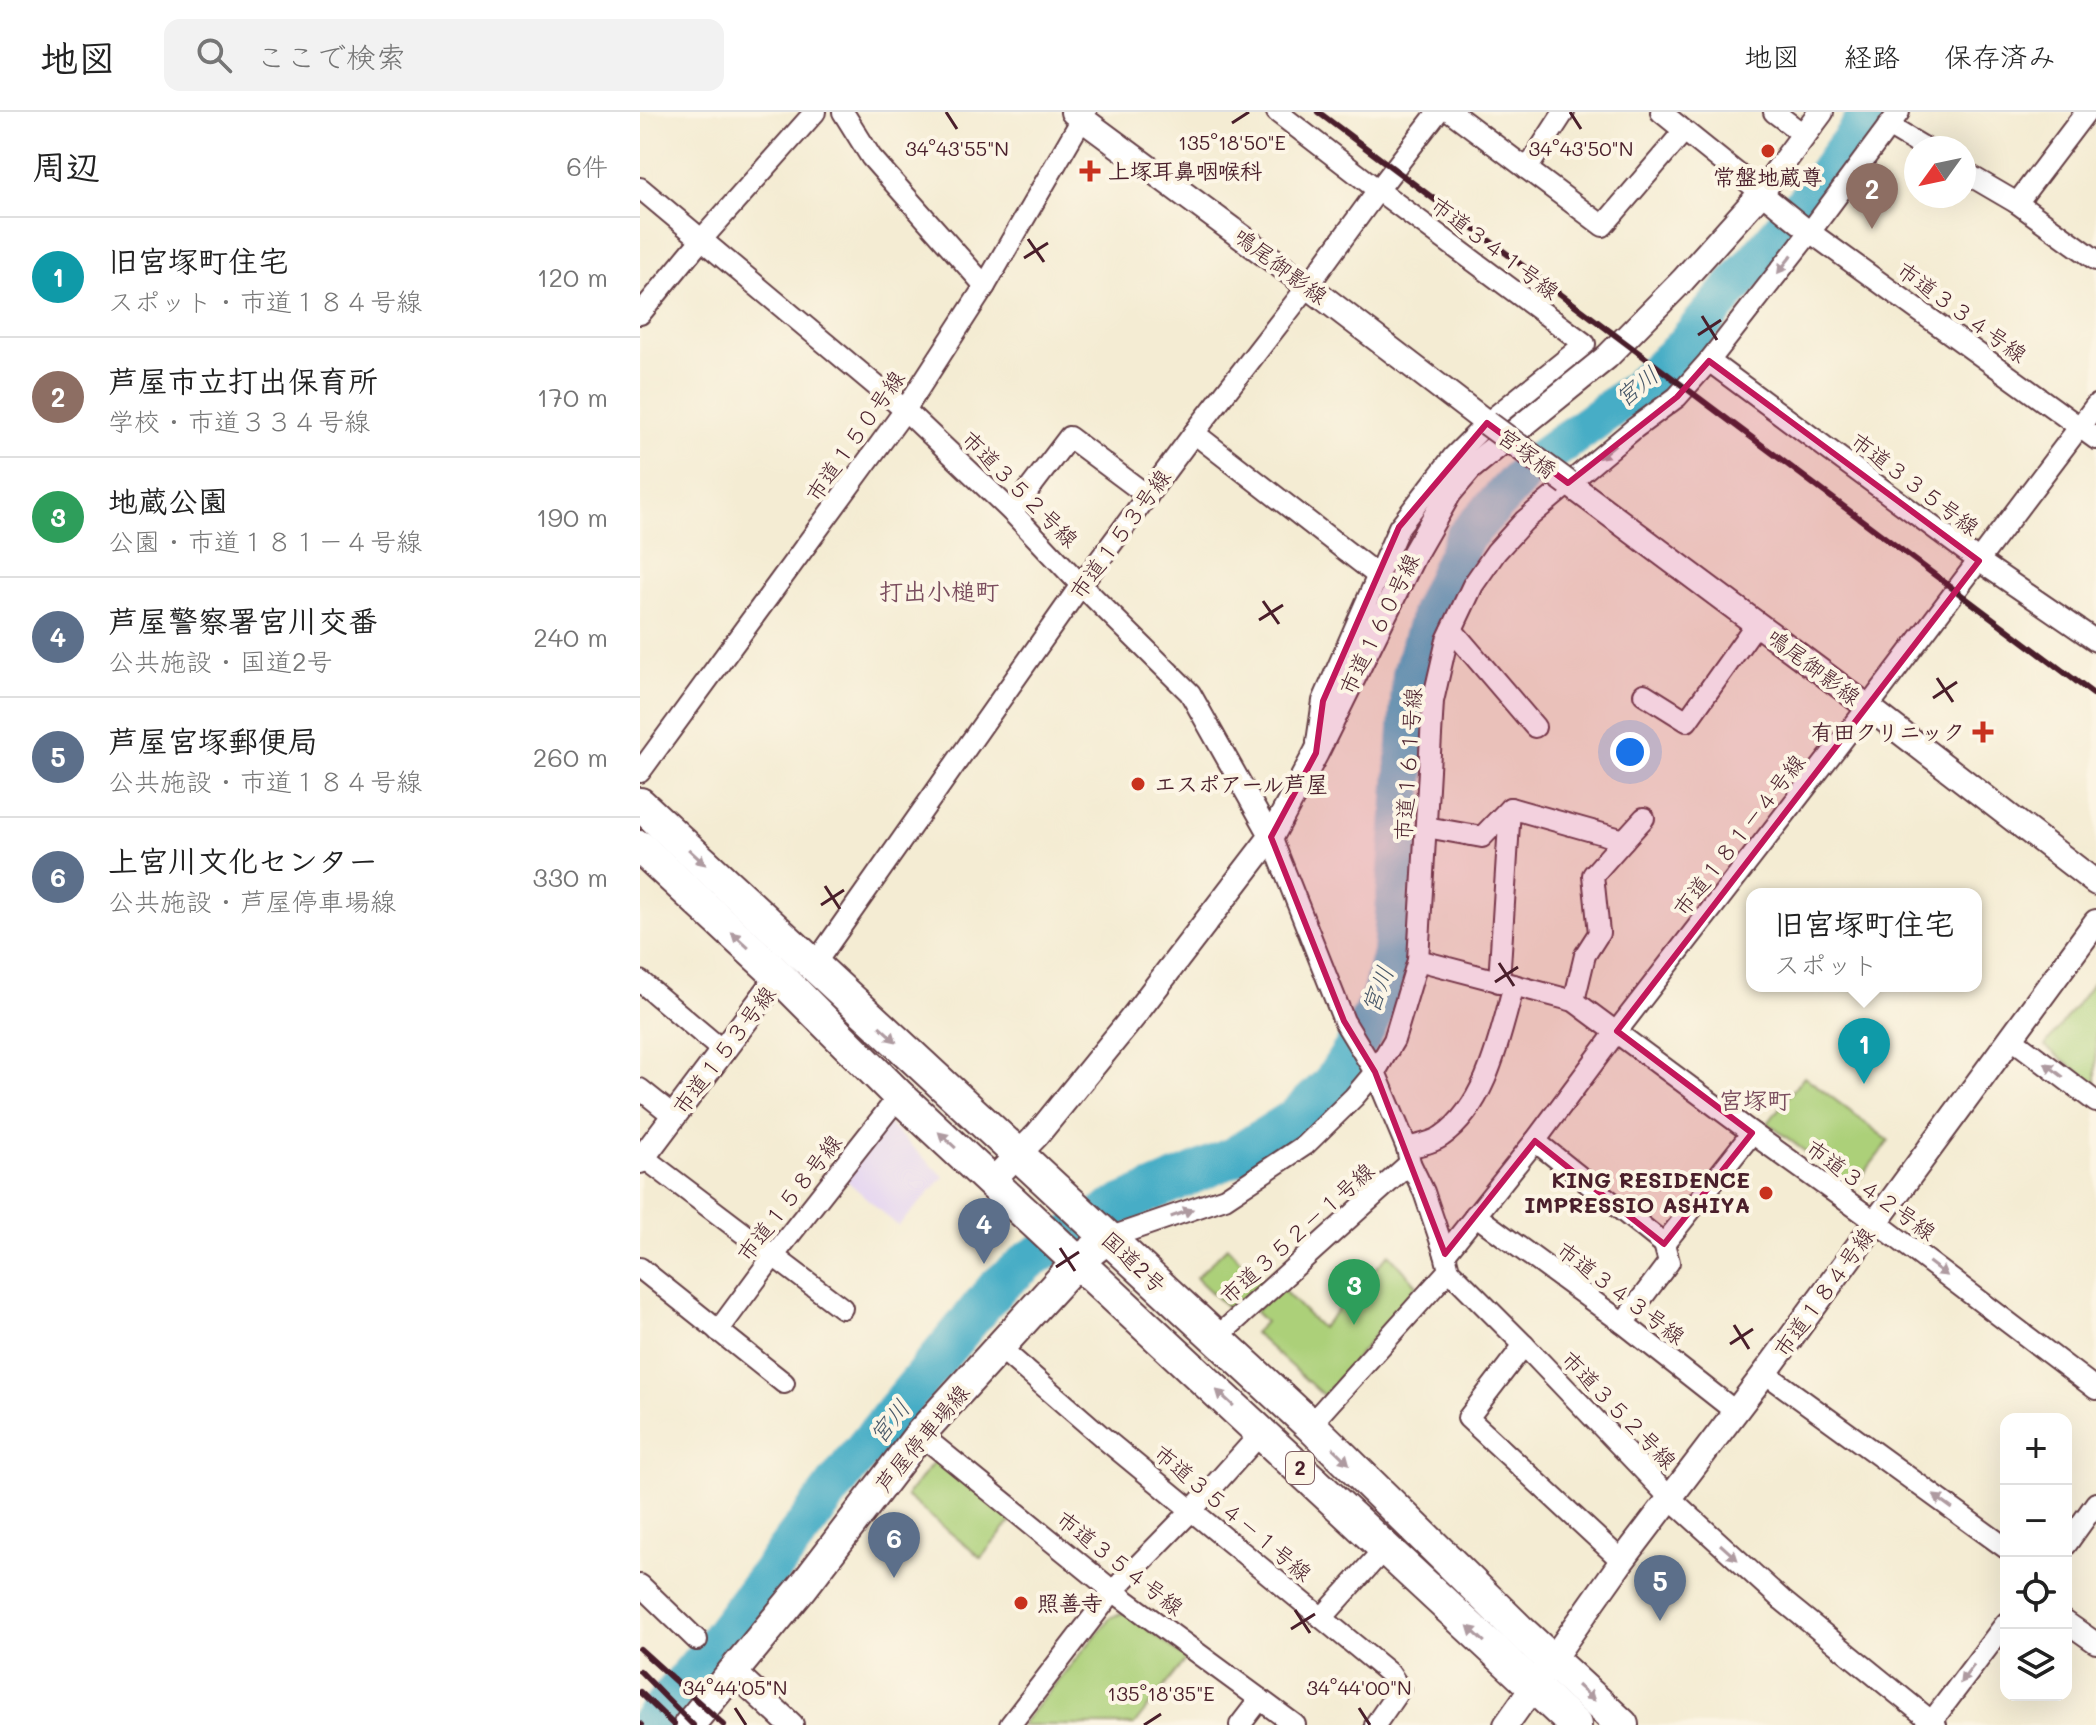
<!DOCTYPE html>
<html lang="ja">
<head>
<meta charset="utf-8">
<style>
	:root { --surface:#fff; --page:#f2f2f2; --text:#222; --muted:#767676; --line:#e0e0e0; --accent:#b45309 }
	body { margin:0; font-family:Mali,"Klee One",sans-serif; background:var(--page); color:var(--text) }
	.controls { position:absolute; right:24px; bottom:24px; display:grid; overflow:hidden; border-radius:16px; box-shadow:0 8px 32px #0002 }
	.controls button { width:72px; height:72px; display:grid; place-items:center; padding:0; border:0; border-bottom:2px solid var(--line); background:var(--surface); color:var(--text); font:40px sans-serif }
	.compass { position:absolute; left:1264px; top:24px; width:72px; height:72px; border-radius:50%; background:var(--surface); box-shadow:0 8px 32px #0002; rotate:237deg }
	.you { position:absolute; left:990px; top:640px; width:28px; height:28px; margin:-20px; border:6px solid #fff; border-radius:50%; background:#1a73e8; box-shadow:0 0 0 12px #1a73e833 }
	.badge { display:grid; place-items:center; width:52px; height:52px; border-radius:50%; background:var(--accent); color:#fff; font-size:26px; font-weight:700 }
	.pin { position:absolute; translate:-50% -66px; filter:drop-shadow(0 2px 4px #0008) }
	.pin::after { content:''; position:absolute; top:42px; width:28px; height:24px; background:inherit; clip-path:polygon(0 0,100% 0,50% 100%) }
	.popup { position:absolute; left:1106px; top:776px; width:236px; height:104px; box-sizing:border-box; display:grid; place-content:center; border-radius:16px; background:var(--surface); filter:drop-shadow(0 2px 6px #0005); font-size:26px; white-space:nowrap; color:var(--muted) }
	.popup b { font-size:30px; color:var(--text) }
	.popup::after { content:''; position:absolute; left:50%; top:100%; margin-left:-16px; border:16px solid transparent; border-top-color:var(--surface) }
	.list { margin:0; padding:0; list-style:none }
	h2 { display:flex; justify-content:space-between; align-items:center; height:104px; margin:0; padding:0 32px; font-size:34px }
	h2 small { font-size:26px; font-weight:400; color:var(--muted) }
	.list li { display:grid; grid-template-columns:52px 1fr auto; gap:24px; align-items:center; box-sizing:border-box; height:120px; padding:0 32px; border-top:2px solid var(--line) }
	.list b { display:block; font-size:30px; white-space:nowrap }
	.list p { margin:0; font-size:26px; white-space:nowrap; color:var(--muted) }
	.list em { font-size:26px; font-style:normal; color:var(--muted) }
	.icon { flex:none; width:44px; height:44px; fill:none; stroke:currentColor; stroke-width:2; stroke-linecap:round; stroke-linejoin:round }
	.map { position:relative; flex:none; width:1456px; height:1613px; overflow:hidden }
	header { display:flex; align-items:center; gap:48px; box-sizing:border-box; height:112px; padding:0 40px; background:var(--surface); border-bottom:2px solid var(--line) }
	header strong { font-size:38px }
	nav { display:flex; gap:44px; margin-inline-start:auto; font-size:28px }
	.search { width:560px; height:72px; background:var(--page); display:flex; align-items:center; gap:20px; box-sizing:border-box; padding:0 28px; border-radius:16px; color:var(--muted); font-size:30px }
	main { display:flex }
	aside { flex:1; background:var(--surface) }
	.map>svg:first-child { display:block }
	.built { fill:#e3d3f2 }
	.green { fill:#acd079; stroke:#7b7852; stroke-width:2 }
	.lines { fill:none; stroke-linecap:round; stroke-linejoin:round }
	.river { stroke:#46adc6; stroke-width:40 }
	.minor-casing { stroke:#643e44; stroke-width:24 }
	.tertiary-casing { stroke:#643e44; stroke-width:28 }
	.primary-casing { stroke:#643e44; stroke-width:34 }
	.trunk-casing { stroke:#643e44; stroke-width:36 }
	.minor { stroke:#fff; stroke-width:20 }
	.tertiary { stroke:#fff; stroke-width:24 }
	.primary { stroke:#fff; stroke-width:30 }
	.trunk { stroke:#fff; stroke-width:32 }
	.rail { stroke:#4a1f2b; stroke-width:6 }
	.tertiary-bridge-casing { stroke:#643e44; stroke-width:28; stroke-linecap:butt }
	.tertiary-bridge { stroke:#fff; stroke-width:24 }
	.oneway { fill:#ae9aa0 }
	.marked { fill:#c2185b; fill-opacity:0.2; stroke:#c2185b; stroke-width:6; stroke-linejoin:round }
	.ticks { fill:none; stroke:#4a1f2b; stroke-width:3 }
	.poi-dot { fill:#c8321e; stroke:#fcf5e5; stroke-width:3 }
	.labels { text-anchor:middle; stroke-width:8; stroke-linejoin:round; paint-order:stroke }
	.shield { fill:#fcf5e5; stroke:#7f5f63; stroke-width:2 }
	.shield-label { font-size:20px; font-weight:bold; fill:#4a1f2b }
	.poi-label { font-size:22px; font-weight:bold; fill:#4a1f2b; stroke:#fcf5e5; text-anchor:start }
	.street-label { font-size:22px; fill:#4a1f2b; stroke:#fcf5e5 }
	.water-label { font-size:24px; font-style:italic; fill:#485869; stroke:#fcf5e5 }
	.neighbourhood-label { font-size:24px; font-weight:bold; fill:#7b4e5f; stroke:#fcf5e5 }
	.ticks-label { font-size:20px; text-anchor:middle; fill:#4a1f2b; stroke:#fcf5e5; stroke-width:8; stroke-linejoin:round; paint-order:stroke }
</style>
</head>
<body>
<header>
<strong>地図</strong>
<div class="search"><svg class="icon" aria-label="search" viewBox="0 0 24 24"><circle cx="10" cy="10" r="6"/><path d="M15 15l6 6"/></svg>ここで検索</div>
<nav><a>地図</a><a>経路</a><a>保存済み</a></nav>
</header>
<main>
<aside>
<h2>周辺<small>6件</small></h2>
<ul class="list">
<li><span class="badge" style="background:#0f9aa8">1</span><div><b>旧宮塚町住宅</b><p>スポット · 市道１８４号線</p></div><em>120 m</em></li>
<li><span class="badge" style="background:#8d6e63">2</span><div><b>芦屋市立打出保育所</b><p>学校 · 市道３３４号線</p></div><em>170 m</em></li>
<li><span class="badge" style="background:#2e9e5b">3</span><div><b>地蔵公園</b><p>公園 · 市道１８１－４号線</p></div><em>190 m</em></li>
<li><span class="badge" style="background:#5c6f8a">4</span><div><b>芦屋警察署宮川交番</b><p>公共施設 · 国道2号</p></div><em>240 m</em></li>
<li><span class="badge" style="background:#5c6f8a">5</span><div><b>芦屋宮塚郵便局</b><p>公共施設 · 市道１８４号線</p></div><em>260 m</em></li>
<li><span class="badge" style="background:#5c6f8a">6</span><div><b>上宮川文化センター</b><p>公共施設 · 芦屋停車場線</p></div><em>330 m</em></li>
</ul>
</aside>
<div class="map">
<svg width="1456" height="1613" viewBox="0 0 1456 1613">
	<rect width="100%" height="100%" fill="#fcf5e5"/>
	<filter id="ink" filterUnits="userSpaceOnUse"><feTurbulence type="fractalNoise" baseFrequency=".0125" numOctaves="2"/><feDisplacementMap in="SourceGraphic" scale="16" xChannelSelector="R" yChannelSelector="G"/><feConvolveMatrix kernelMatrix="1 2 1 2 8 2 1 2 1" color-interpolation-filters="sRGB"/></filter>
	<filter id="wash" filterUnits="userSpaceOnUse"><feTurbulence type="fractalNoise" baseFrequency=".006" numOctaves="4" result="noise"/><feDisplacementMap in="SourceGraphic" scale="32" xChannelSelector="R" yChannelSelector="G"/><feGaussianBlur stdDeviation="1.8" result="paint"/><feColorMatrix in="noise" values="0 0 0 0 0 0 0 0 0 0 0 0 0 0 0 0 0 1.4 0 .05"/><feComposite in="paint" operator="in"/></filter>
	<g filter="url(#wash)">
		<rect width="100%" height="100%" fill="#f4ecd3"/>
		<polygon class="built" points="246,1010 304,1065 258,1114 205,1067"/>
		<g class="green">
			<polygon points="1456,867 1456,973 1405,934"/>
			<polygon points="1164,964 1249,1029 1218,1069 1206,1071 1128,1011"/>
			<polygon points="587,1135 623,1171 592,1200 556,1166"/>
			<polygon points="749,1142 777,1173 684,1284 614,1221 625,1210 615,1200 640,1175 681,1216"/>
			<polygon points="298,1345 373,1407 341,1446 266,1384"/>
			<polygon points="486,1500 546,1547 494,1613 381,1613 471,1505"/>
		</g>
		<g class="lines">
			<polyline class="river" points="8,1613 74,1534 213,1350 357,1175 388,1149 478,1094 595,1044 655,1006 691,972 722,924 741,885 752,841 772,562 791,500 825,425 889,356 996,278 1040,238 1167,88 1232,0"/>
		</g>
	</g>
	<g filter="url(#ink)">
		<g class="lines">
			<defs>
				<g id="minor">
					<polyline points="203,0 231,45 345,174"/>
					<polyline points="637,0 738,78 945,232 847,311 813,345 759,415 683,589 677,630"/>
					<polyline points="811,0 963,114 1044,19"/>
					<polyline points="1021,0 1170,120 1456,327"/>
					<polyline points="1134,0 1164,23"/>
					<polyline points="1248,14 1285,36"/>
					<polyline points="887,57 924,0"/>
					<polyline points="1324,60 1377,91 1456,148"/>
					<polyline points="0,76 265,298 372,400 441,473 550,581 631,725 704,909 735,960 767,1036 770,1051 784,1080 805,1142 809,1158 884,1233 1031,1387 1142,1488 1296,1613"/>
					<polyline points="1377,91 1446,0"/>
					<polyline points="0,202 61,128 175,0"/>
					<polyline points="1069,249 1339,449 1456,529"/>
					<polyline points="554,321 737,463"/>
					<polyline points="372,400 429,325 508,384"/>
					<polyline points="812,518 895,615"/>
					<polyline points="1004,582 1047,609 1116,512"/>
					<polyline points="0,660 265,298 345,174 446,0"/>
					<polyline points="786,715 842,725 870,696 984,728 953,763 959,821 945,843 934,889"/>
					<polyline points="984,728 1004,706"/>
					<polyline points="778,848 934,889 1112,1021 1236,1110 1456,1277"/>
					<polyline points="174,853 441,473 554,321 668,174 738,78 798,0"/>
					<polyline points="0,869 83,939"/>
					<polyline points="859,870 870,696"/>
					<polyline points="1371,926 1456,990"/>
					<polyline points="0,977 35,1005"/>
					<polyline points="895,1029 1024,1132 1112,1021"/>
					<path d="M 767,1036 C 778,1033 793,1031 802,1024 C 847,993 860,923 874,873"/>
					<polyline points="3,1045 202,1196"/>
					<polyline points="835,1103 983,1211 1096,1300"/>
					<polyline points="468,1126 585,1086 665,1033 714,985 735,960 754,928 778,848 793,589 807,528 833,473 856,440 884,409 995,316 1037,285 1069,249 1170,120 1259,0"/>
					<polyline points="805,1142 895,1029 977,919 1228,595 1456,293"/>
					<polyline points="0,1156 144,1271"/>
					<polyline points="983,1211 1029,1150 1024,1132"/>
					<polyline points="78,1219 134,1143 259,984"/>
					<polyline points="576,1226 770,1051"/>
					<polyline points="884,1233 828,1306 982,1449"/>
					<polyline points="359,1235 466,1328 750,1562 760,1577 735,1613"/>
					<polyline points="1125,1261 1366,1436"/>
					<polyline points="670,1313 809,1158"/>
					<polyline points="280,1322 473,1479 655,1613"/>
					<polyline points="1426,1433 1456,1391"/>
					<polyline points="0,1473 57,1528"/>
					<polyline points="682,1506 745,1436"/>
					<polyline points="1426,1510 1456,1531"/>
					<polyline points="370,1613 473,1479 552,1398 622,1320"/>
					<polyline points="600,1613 620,1587"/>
					<polyline points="1289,1613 1366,1511"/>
				</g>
				<g id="tertiary">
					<polyline points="433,0 668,174 847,311"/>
					<polyline points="928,371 1228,595 1456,771"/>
					<polyline points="0,1049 139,864"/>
					<polyline points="351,1070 397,1023 493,905 631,725 676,641 774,442 809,381 830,356 967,245 1043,168 1120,82 1181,0"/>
					<polyline points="94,1560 151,1613"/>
					<polyline points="866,1613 982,1449 1125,1261 1456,810"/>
				</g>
				<polyline id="primary" points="49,1613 163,1475 280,1322 437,1150 468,1126"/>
				<g id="trunk">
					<polyline points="0,692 670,1313 879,1518 982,1613"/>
					<polyline points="0,735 139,864 259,984 935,1613"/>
				</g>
			</defs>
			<use href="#minor" class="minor-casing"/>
			<use href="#tertiary" class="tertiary-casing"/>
			<use href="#primary" class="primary-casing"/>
			<use href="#trunk" class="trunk-casing"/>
			<use href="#minor" class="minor"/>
			<use href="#tertiary" class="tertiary"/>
			<use href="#primary" class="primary"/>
			<use href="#trunk" class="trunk"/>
			<g class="rail">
				<polyline points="678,0 1456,584"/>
				<polyline points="0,1537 84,1613"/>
				<polyline points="0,1559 53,1613"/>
				<polyline points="0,1580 34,1613"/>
				<polyline points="0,1612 1,1613"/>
			</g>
			<defs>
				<polyline id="tertiary-bridge" points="847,311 928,371"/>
			</defs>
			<use href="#tertiary-bridge" class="tertiary-bridge-casing"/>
			<use href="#tertiary-bridge" class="tertiary-bridge"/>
		</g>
		<defs><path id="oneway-solid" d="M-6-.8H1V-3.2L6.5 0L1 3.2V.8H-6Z" transform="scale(2)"/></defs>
		<g class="oneway">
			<use href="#oneway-solid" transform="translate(1145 152) rotate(128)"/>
			<use href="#oneway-solid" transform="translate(967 339) rotate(140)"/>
			<use href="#oneway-solid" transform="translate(57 745) rotate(43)"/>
			<use href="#oneway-solid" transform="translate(100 828) rotate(-137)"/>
			<use href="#oneway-solid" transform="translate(248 922) rotate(43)"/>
			<use href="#oneway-solid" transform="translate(1414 958) rotate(-143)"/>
			<use href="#oneway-solid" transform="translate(307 1028) rotate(-137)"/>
			<use href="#oneway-solid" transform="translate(542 1101) rotate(-19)"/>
			<use href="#oneway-solid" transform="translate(1298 1157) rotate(37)"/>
			<use href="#oneway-solid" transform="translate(585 1286) rotate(-137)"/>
			<use href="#oneway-solid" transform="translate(701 1344) rotate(44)"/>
			<use href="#oneway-solid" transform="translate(1303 1390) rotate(-144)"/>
			<use href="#oneway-solid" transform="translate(1089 1440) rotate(42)"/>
			<use href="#oneway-solid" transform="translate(836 1522) rotate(-137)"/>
			<use href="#oneway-solid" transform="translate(1327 1562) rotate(127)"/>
			<use href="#oneway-solid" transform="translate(946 1581) rotate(42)"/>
		</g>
	</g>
	<path class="marked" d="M 1069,249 L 1339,449 L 977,919 L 1112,1021 L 1024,1132 L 895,1029 L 805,1142 L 735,960 L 704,909 L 631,725 L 676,641 L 683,589 L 759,415 L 847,311 L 928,371 L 1037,285 Z"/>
	<path class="ticks" d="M 306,0 L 317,17M 930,0 L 941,17M 592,11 L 609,0M 388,127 L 404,150M 384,146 L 408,131M 1062,204 L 1077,228M 1058,223 L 1081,208M 623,489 L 639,512M 619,508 L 643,493M 1297,566 L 1313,590M 1293,586 L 1317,570M 185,774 L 200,797M 181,793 L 204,778M 859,851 L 874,874M 855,870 L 878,855M 420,1136 L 435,1159M 416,1155 L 439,1140M 1094,1213 L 1109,1237M 1090,1232 L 1113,1217M 655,1498 L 670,1521M 651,1517 L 675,1502M 95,1596 L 106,1613M 719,1596 L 730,1613M 504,1613 L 521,1602"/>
	<g class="poi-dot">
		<circle cx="1128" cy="39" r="8"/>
		<path d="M446 47h8v8h8v8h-8v8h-8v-8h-8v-8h8z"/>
		<path d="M1339 608h8v8h8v8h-8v8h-8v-8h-8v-8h8z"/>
		<circle cx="498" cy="672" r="8"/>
		<circle cx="1126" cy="1081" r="8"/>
		<circle cx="381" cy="1491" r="8"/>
	</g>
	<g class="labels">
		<rect class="shield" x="646" y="1340" width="28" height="32" rx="6"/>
		<g class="shield-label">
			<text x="660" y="1363">2</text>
		</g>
		<g class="poi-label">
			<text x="468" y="67">上塚耳鼻咽喉科</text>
			<text x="1128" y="73" text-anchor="middle">常盤地蔵尊</text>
			<text x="1325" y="628" text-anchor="end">有田クリニック</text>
			<text x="514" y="680">エスポアール芦屋</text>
			<text x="1110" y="1076" text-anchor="end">KING RESIDENCE<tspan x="1110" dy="25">IMPRESSIO ASHIYA</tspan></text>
			<text x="397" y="1499">照善寺</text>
		</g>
		<g class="street-label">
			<text transform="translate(855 136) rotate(37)" y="8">市道３４１号線</text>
			<text transform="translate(641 154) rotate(37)" y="8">鳴尾御影線</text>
			<text transform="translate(1322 200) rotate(36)" y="8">市道３３４号線</text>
			<text transform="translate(215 324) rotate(-55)" y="8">市道１５０号線</text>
			<text transform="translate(887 341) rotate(37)" y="8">宮塚橋</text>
			<text transform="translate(1275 372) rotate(37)" y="8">市道３３５号線</text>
			<text transform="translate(380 377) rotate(45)" y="8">市道３５２号線</text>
			<text transform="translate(480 422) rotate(-54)" y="8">市道１５３号線</text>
			<text transform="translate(739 512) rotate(-64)" y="8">市道１６０号線</text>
			<text transform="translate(1174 555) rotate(37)" y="8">鳴尾御影線</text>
			<text transform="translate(768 652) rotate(-86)" y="8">市道１６１号線</text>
			<text transform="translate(1099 723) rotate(-52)" y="8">市道１８１－４号線</text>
			<text transform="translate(84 938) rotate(-53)" y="8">市道１５３号線</text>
			<text transform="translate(1231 1078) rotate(36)" y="8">市道３４２号線</text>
			<text transform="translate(149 1086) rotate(-52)" y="8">市道１５８号線</text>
			<text transform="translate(657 1121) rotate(-42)" y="8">市道３５２－１号線</text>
			<text transform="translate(494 1150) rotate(43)" y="8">国道2号</text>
			<text transform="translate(1184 1180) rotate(-54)" y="8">市道１８４号線</text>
			<text transform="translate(981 1181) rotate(37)" y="8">市道３４３号線</text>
			<text transform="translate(979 1298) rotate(46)" y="8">市道３５２号線</text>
			<text transform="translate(282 1326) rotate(-50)" y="8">芦屋停車場線</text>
			<text transform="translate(593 1401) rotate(40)" y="8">市道３５４－１号線</text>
			<text transform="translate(480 1451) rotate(38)" y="8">市道３５４号線</text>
		</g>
		<g class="water-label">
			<text transform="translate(997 275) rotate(-39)" y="8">宮川</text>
			<text transform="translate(738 878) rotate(-69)" y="8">宮川</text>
			<text transform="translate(250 1310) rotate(-51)" y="8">宮川</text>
		</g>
		<g class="neighbourhood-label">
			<text x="299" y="488">打出小槌町</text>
			<text x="1115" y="997">宮塚町</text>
		</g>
	</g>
	<g class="ticks-label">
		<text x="592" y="38">135°18'50"E</text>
		<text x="317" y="44">34°43'55"N</text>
		<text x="941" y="44">34°43'50"N</text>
		<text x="95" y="1583">34°44'05"N</text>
		<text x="719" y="1583">34°44'00"N</text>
		<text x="521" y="1589">135°18'35"E</text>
	</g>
</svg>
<div class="controls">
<button>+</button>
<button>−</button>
<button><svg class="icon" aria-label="locate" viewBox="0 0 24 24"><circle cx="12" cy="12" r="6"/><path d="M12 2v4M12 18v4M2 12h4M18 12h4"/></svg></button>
<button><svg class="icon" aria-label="layers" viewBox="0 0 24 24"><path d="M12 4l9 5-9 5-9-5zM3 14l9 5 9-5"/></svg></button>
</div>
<svg class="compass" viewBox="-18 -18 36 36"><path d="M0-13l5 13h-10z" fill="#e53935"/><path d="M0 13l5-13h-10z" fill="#767676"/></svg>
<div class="you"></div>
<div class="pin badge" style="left:1224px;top:972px;background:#0f9aa8">1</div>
<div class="popup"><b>旧宮塚町住宅</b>スポット</div>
<div class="pin badge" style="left:1232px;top:117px;background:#8d6e63">2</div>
<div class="pin badge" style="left:714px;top:1213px;background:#2e9e5b">3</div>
<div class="pin badge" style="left:344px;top:1152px;background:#5c6f8a">4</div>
<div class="pin badge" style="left:1020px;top:1509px;background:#5c6f8a">5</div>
<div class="pin badge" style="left:254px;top:1466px;background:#5c6f8a">6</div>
</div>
</main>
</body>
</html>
